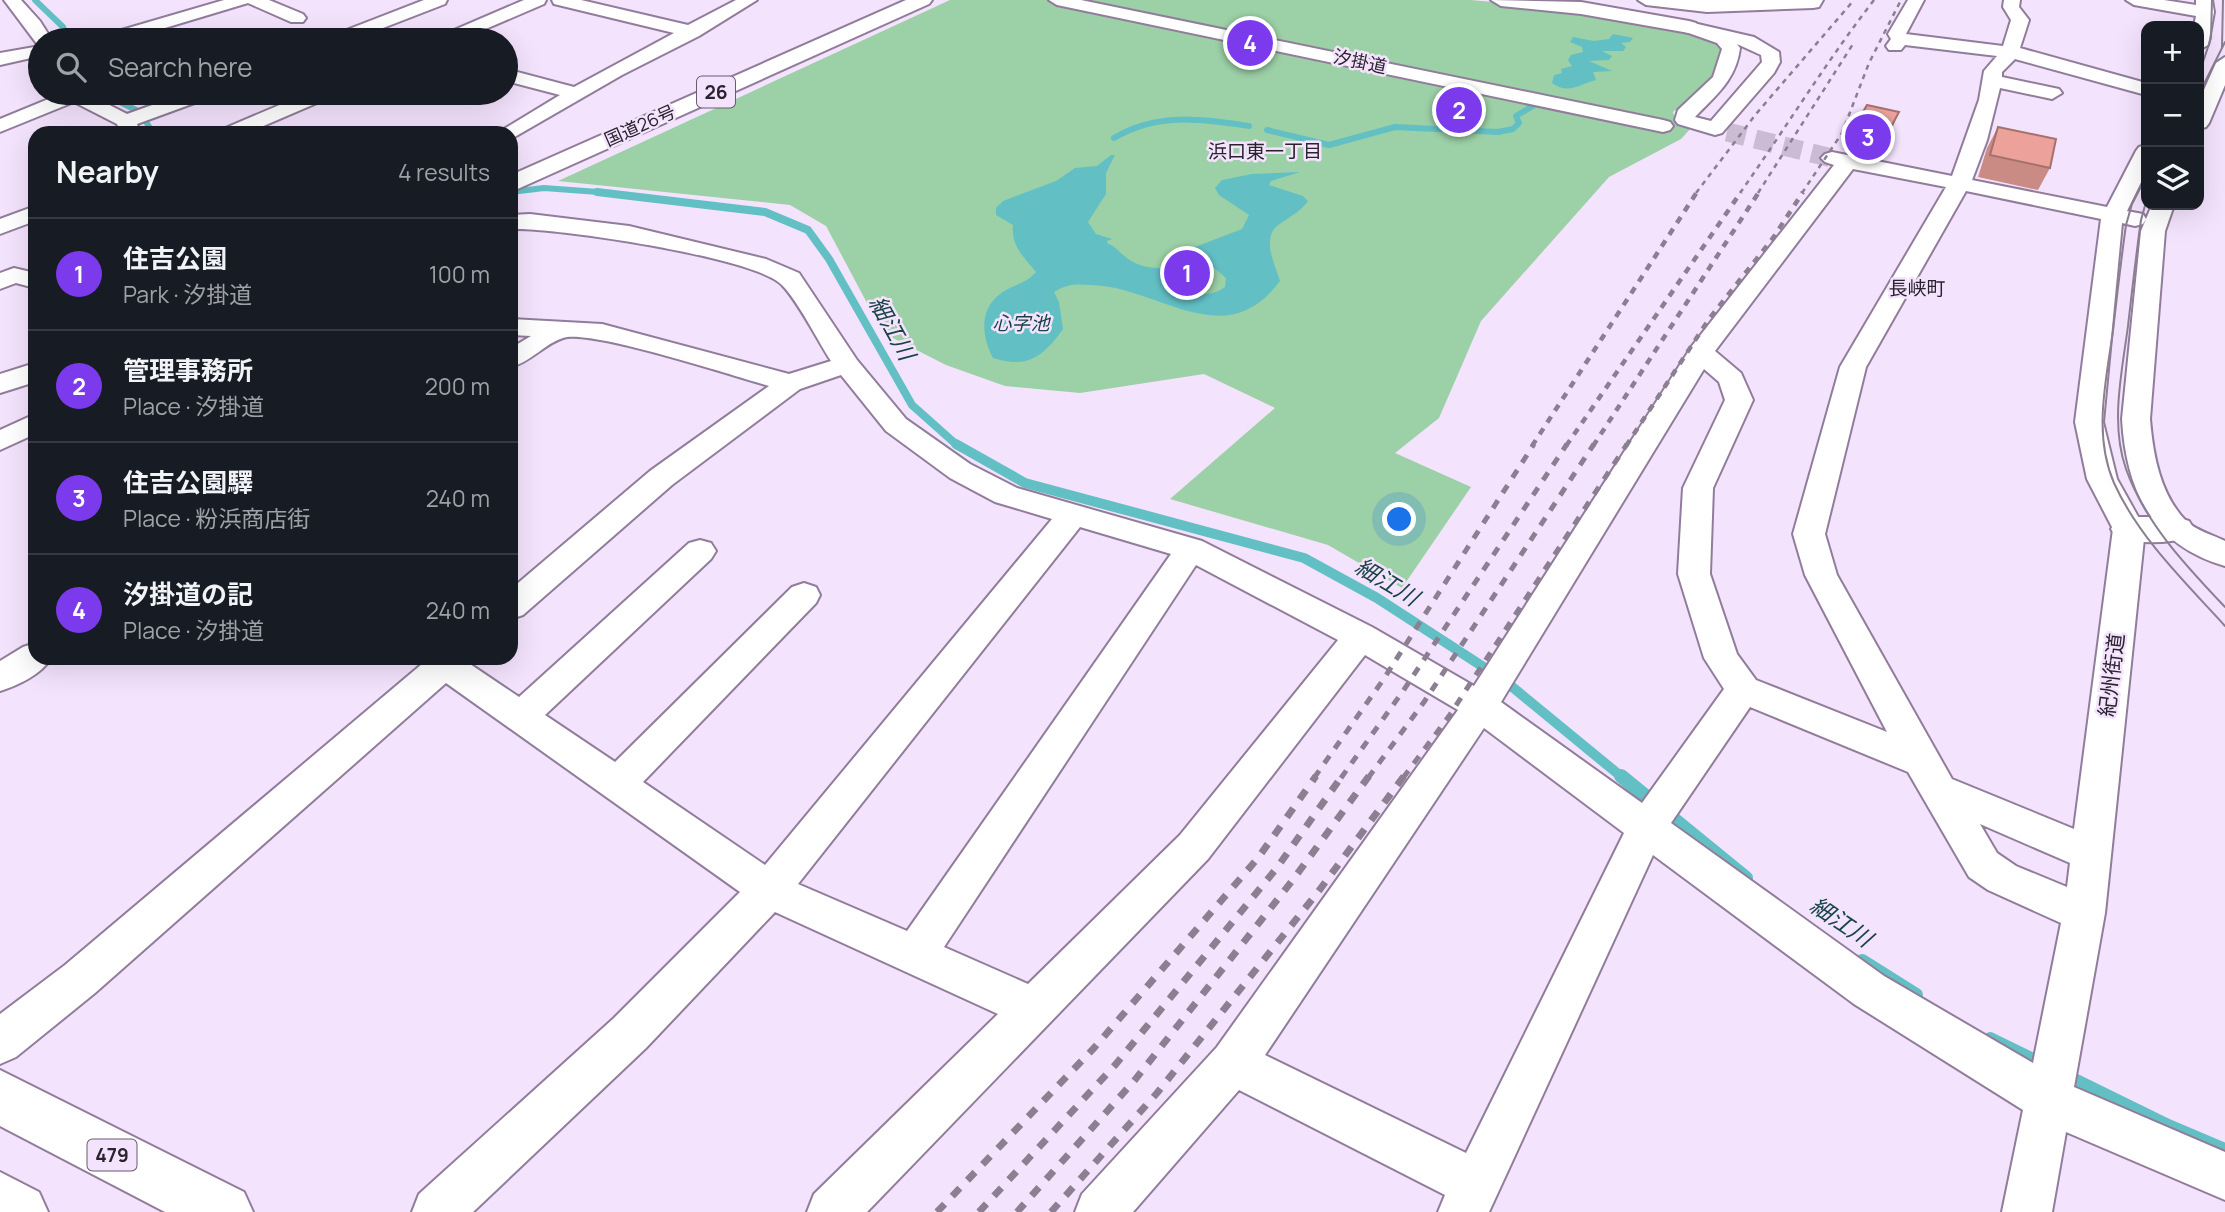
<!DOCTYPE html>
<html lang="en">
<head>
<meta charset="utf-8">
<style>
	:root { --surface:#171b24; --page:#20242c; --text:#f1f3f6; --muted:#9ea1a6; --line:#363941; --accent:#7c3aed }
	body { margin:0; font-family:Manrope,"Noto Sans JP",sans-serif; background:var(--page); color:var(--text) }
	.controls { position:absolute; right:21px; top:21px; display:grid; overflow:hidden; border-radius:14px; box-shadow:0 7px 28px #0002 }
	.controls button { width:63px; height:63px; display:grid; place-items:center; padding:0; border:0; border-bottom:2px solid var(--line); background:var(--surface); color:var(--text); font:35px sans-serif }
	.you { position:absolute; left:1400px; top:520px; width:24px; height:24px; margin:-18px; border:5px solid #fff; border-radius:50%; background:#1a73e8; box-shadow:0 0 0 10px #1a73e833 }
	.badge { display:grid; place-items:center; width:46px; height:46px; border-radius:50%; background:var(--accent); color:#fff; font-size:23px; font-weight:700 }
	.pin { position:absolute; translate:-50% -50%; border:4px solid #fff; box-shadow:0 2px 7px #0006 }
	.list { margin:0; padding:0; list-style:none }
	h2 { display:flex; justify-content:space-between; align-items:center; height:91px; margin:0; padding:0 28px; font-size:30px }
	h2 small { font-size:23px; font-weight:400; color:var(--muted) }
	.list li { display:grid; grid-template-columns:46px 1fr auto; gap:21px; align-items:center; box-sizing:border-box; height:112px; padding:0 28px; border-top:2px solid var(--line) }
	.list b { display:block; font-size:26px; white-space:nowrap }
	.list p { margin:0; font-size:23px; white-space:nowrap; color:var(--muted) }
	.list em { font-size:23px; font-style:normal; color:var(--muted) }
	.icon { flex:none; width:38px; height:38px; fill:none; stroke:currentColor; stroke-width:2; stroke-linecap:round; stroke-linejoin:round }
	.map { position:relative; flex:none; width:2225px; height:1212px; overflow:hidden }
	.search { position:absolute; background:var(--surface); box-shadow:0 7px 28px #0002; left:28px; top:28px; width:490px; height:77px; display:flex; align-items:center; gap:18px; box-sizing:border-box; padding:0 24px; border-radius:38px; color:var(--muted); font-size:26px }
	.panel { position:absolute; background:var(--surface); box-shadow:0 7px 28px #0002; left:28px; top:126px; width:490px; height:539px; border-radius:21px }
	.map>svg:first-child { display:block }
	.green { fill:#9cd0a6 }
	.water { fill:#62c0c5; fill-rule:evenodd }
	.lines { fill:none; stroke-linecap:round; stroke-linejoin:round }
	.stream-far3 { stroke:#62c0c5; stroke-width:6 }
	.stream-far2 { stroke:#62c0c5; stroke-width:8 }
	.stream-far1 { stroke:#62c0c5; stroke-width:10 }
	.stream { stroke:#62c0c5; stroke-width:14 }
	.street-tunnel { stroke:#ccbcd3; stroke-width:19; stroke-dasharray:19 10; stroke-linecap:butt }
	.street-casing { stroke:#917d9b; stroke-width:4 }
	.secondary-casing { stroke:#917d9b; stroke-width:4 }
	.highway-casing { stroke:#917d9b; stroke-width:4 }
	.street { fill:#fff; fill-rule:evenodd }
	.secondary { fill:#fff; fill-rule:evenodd }
	.highway { fill:#fff; fill-rule:evenodd }
	.tram { stroke:#8b7f91; stroke-width:2 }
	.rail-far3 { stroke:#8b7f91; stroke-width:2.5; stroke-dasharray:5 5; stroke-linecap:butt }
	.rail-far2 { stroke:#8b7f91; stroke-width:4.5; stroke-dasharray:7 7; stroke-linecap:butt }
	.rail-far1 { stroke:#8b7f91; stroke-width:5; stroke-dasharray:9 9; stroke-linecap:butt }
	.rail { stroke:#8b7f91; stroke-width:7; stroke-dasharray:11 11; stroke-linecap:butt }
	.wall { fill:#cb8b85 }
	.shaded-wall { fill:#a5716c }
	.building { fill:#eca29b; stroke:#a5716c; stroke-width:2 }
	.labels { text-anchor:middle; stroke-width:5; stroke-linejoin:round; paint-order:stroke }
	.far-street-label { font-size:18px; fill:#2a222d; stroke:#f4e3fd }
	.shield { fill:#f4e3fd; stroke:#675c6b; stroke-width:2 }
	.shield-label { font-size:19px; font-weight:bold; fill:#2a222d }
	.far-neighbourhood-label { font-size:19px; fill:#2a222d; stroke:#f4e3fd }
	.far-water-label { font-size:19px; font-style:italic; fill:#184446; stroke:#f4e3fd }
	.street-label { font-size:21px; fill:#2a222d; stroke:#f4e3fd }
	.water-label { font-size:23px; font-style:italic; fill:#184446; stroke:#f4e3fd }
</style>
</head>
<body>
<div class="map">
<svg width="2225" height="1212" viewBox="0 0 2225 1212">
	<rect width="100%" height="100%" fill="#f4e3fd"/>
	<path class="green" d="M 950,0 L 1471,0 L 1569,9 L 1649,22 L 1714,40 L 1723,49 C 1719,80 1696,95 1673,112 L 1676,122 L 1691,128 L 1681,139 L 1609,177 L 1481,321 L 1439,418 L 1395,453 L 1471,487 L 1402,588 L 1328,545 L 1170,499 L 1275,408 L 1204,374 L 1080,393 L 1005,386 L 946,365 L 883,333 L 826,226 L 790,205 L 558,181 Z"/>
	<g class="water">
		<path d="M 1613,34 L 1633,38 L 1630,42 L 1621,43 L 1626,47 L 1623,51 L 1602,51 L 1612,56 L 1609,60 L 1589,61 L 1612,71 L 1593,72 L 1596,80 C 1580,84 1568,95 1552,83 L 1554,75 L 1562,73 L 1561,69 L 1572,66 L 1568,60 L 1571,55 L 1583,52 L 1582,47 L 1570,42 L 1573,37 L 1594,41 L 1609,39 Z"/>
		<path d="M 1111,155 L 1115,155 L 1106,173 L 1106,194 L 1088,222 L 1096,234 L 1112,239 L 1107,241 L 1108,244 C 1115,246 1116,249 1122,254 C 1136,267 1152,269 1170,268 L 1169,260 L 1189,256 L 1189,251 L 1195,247 L 1242,229 L 1249,215 L 1219,195 L 1215,188 L 1222,180 L 1252,174 L 1300,172 L 1271,181 L 1269,185 L 1303,196 L 1308,201 C 1301,211 1291,216 1281,223 C 1260,236 1274,262 1280,281 C 1224,356 1159,286 1090,285 C 1076,284 1067,284 1054,292 L 1059,302 L 1063,329 C 1043,357 1027,369 993,358 C 980,333 979,304 1008,289 C 1020,283 1027,282 1036,272 C 1023,256 1011,246 1013,225 L 996,215 L 996,208 L 1003,201 L 1056,181 L 1075,168 L 1097,166 ZM 1201,266 L 1214,268 L 1226,278 L 1225,287 C 1207,300 1192,292 1173,285 L 1170,279 L 1186,269 Z"/>
	</g>
	<g class="lines">
		<g class="stream-far3">
			<polyline points="35,0 63,27 68,40"/>
			<polyline points="102,93 140,112 153,133"/>
			<polyline points="1267,130 1329,145 1395,127 1498,132 1513,129 1519,123 1516,116 1533,106"/>
			<path d="M 1114,138 C 1157,112 1201,119 1249,126"/>
			<polyline points="511,192 544,188 612,193"/>
		</g>
		<polyline class="stream-far2" points="597,192 765,212 808,230 829,259 912,405 958,446"/>
		<polyline class="stream-far1" points="956,444 1025,483 1304,558 1377,598 1505,681 1623,778"/>
		<g class="stream">
			<polyline points="1621,776 1746,878"/>
			<polyline points="1862,961 1916,995"/>
			<polyline points="1990,1039 2045,1066"/>
			<polyline points="2062,1074 2168,1126 2225,1150"/>
		</g>
		<polyline class="street-tunnel" points="1727,132 1832,158"/>
		<defs>
			<g id="street">
				<polygon points="4,0 21,0 40,21 52,40 40,40 40,45 37,44"/>
				<polygon points="224,0 269,0 303,14 306,18 303,22 291,22 248,3 125,40 98,40 101,36"/>
				<polygon points="424,0 447,0 445,4 352,40 328,40 331,36"/>
				<polygon points="524,0 546,0 544,4 460,40 437,40 440,36"/>
				<polygon points="552,0 581,0 688,25 736,0 757,0 699,36 622,75 511,139 511,133 501,133 504,129 560,95 506,81 506,69 574,87 674,33 554,4"/>
				<polygon points="1049,0 1081,0 1663,120 1670,122 1673,126 1670,130 1663,132 1057,5"/>
				<polygon points="1638,0 1823,0 1819,7 1813,8 1707,12 1646,5"/>
				<path d="M 1908,0 L 1924,0 L 1906,34 L 2003,46 L 2011,20 L 2003,7 L 2004,0 L 2020,0 L 2019,7 L 2029,20 L 2020,48 L 2146,83 L 2146,95 L 2015,59 L 2002,72 L 2002,77 L 2059,89 L 2062,93 L 2052,99 L 2000,88 L 1987,140 L 1972,180 L 2107,207 L 2136,151 L 2139,147 L 2146,145 L 2146,172 L 2127,211 L 2143,214 L 2146,219 L 2152,205 L 2174,205 L 2165,231 L 2150,419 C 2153,455 2160,494 2186,521 C 2195,530 2213,535 2225,541 L 2225,566 C 2152,545 2126,490 2122,419 L 2141,231 L 2146,219 L 2143,224 L 2135,226 L 2122,223 L 2103,422 L 2117,479 L 2145,529 L 2105,913 L 2074,1087 L 2225,1152 L 2225,1200 L 2066,1132 L 2052,1212 L 2002,1212 L 2023,1110 L 1854,1004 L 1653,855 L 1489,1212 L 1438,1212 L 1445,1195 L 1239,1090 L 1133,1212 L 1075,1212 L 1082,1194 L 1217,1047 L 1458,710 L 1365,655 L 1208,859 L 867,1212 L 807,1212 L 814,1194 L 998,1014 L 775,912 L 646,1048 L 473,1212 L 412,1212 L 419,1194 L 614,1018 L 740,892 L 446,683 L 95,993 L 16,1057 L 0,1064 L 0,1014 L 65,965 L 422,664 L 419,658 L 469,658 L 467,662 L 519,697 L 689,543 L 700,540 L 711,543 L 716,551 L 711,559 L 545,715 L 615,762 L 792,587 L 804,583 L 816,587 L 820,595 L 816,603 L 643,782 L 765,865 L 1052,519 L 995,502 L 950,478 L 886,431 L 841,375 L 800,389 L 672,485 L 523,615 L 511,619 L 511,589 L 650,471 L 769,386 C 733,376 590,329 563,338 C 544,344 531,362 511,367 L 511,348 L 531,336 L 511,335 L 511,319 L 602,324 L 789,374 L 831,361 C 818,341 798,301 782,285 C 756,257 553,227 511,229 L 511,215 L 530,214 L 629,226 L 766,259 L 799,273 L 857,360 L 906,419 L 970,464 L 1017,488 L 1202,541 L 1372,627 L 1474,686 L 1692,346 L 1834,165 L 1825,162 L 1821,158 L 1825,154 L 1832,152 L 1952,176 L 1979,100 L 1984,71 L 1997,56 L 1905,45 L 1901,50 L 1889,50 L 1886,46 L 1891,39 L 1888,34 ZM 1853,169 L 1946,187 L 1840,367 L 1793,534 L 1805,575 L 1887,732 L 1756,680 L 1737,654 L 1710,574 L 1713,488 L 1753,400 L 1741,373 L 1715,351 ZM 1966,191 L 2101,219 L 2075,422 L 2087,479 L 2113,529 L 2074,829 L 1952,779 L 1837,575 L 1825,534 L 1866,367 ZM 1704,369 L 1719,382 L 1725,400 L 1683,488 L 1678,574 L 1704,658 L 1724,689 L 1642,803 L 1501,702 ZM 1080,527 L 1171,554 L 907,931 L 798,884 ZM 1196,565 L 1338,640 L 1180,835 L 1028,984 L 944,947 ZM 1750,707 L 1908,772 L 1969,877 L 1988,890 L 2061,923 L 2033,1063 L 1884,976 L 1671,823 ZM 1484,728 L 1624,833 L 1466,1153 L 1265,1055 ZM 1980,824 L 2070,863 L 2067,887 L 2016,866 L 1997,853 Z"/>
				<polygon points="2126,0 2164,0 2196,5 2196,0 2212,0 2214,12 2208,45 2199,50 2199,26 2194,26 2196,16 2134,5"/>
				<path d="M 1689,22 L 1754,37 L 1779,52 L 1780,62 L 1774,73 L 1722,133 L 1715,135 L 1678,124 L 1675,120 L 1678,110 L 1713,77 L 1722,49 L 1717,43 L 1683,31 L 1680,27 L 1683,23 ZM 1737,44 L 1761,55 L 1762,62 L 1711,121 L 1695,117 C 1716,95 1736,80 1740,48 Z"/>
				<polygon points="40,46 40,56 0,65 0,53"/>
				<polygon points="2225,57 2225,85 2209,123 2206,127 2199,129 2199,101 2216,63"/>
				<polygon points="63,93 86,93 127,114 186,93 214,93 211,97 137,124 141,133 121,133 117,124 74,102 0,132 0,119"/>
				<polygon points="308,93 334,93 331,97 247,133 220,133 223,129"/>
				<polygon points="35,206 35,221 0,234 0,219"/>
				<polygon points="14,268 35,273 35,288 16,283 0,289 0,273"/>
				<polygon points="35,414 35,434 0,450 0,430"/>
				<path d="M 35,643 L 35,658 L 51,658 C 42,674 17,686 0,691 L 0,661 L 23,647 Z"/>
			</g>
			<g id="secondary">
				<polygon points="1491,0 1581,2 1689,21 1696,23 1699,27 1696,31 1689,33 1581,14 1501,6"/>
				<path d="M 2129,517 L 2176,517 L 2189,521 L 2194,529 L 2189,537 C 2167,544 2138,544 2116,537 L 2111,529 L 2116,521 Z"/>
			</g>
			<g id="highway">
				<polygon points="906,0 932,0 929,4 511,192 511,175"/>
				<polygon points="35,363 35,382 0,393 0,374"/>
				<polygon points="0,1070 244,1192 253,1212 165,1212 0,1126"/>
				<polygon points="0,1172 39,1192 48,1212 0,1212"/>
			</g>
		</defs>
		<use href="#street" class="street-casing"/>
		<use href="#secondary" class="secondary-casing"/>
		<use href="#highway" class="highway-casing"/>
		<use href="#street" class="street"/>
		<use href="#secondary" class="secondary"/>
		<use href="#highway" class="highway"/>
		<g class="tram">
			<polyline points="2222,47 2223,0"/>
			<polyline points="2199,74 2211,38 2212,0"/>
			<polyline points="2199,94 2225,42"/>
			<path d="M 2146,177 L 2132,204 L 2126,225 C 2121,260 2117,296 2113,331 C 2106,381 2093,435 2114,483 C 2139,538 2185,582 2225,626"/>
			<path d="M 2146,202 L 2141,220 C 2136,255 2132,291 2128,326 C 2122,372 2110,423 2126,469 C 2145,523 2187,567 2225,607"/>
		</g>
		<g class="rail-far3">
			<polyline points="1696,193 1756,114 1854,0"/>
			<path d="M 1740,193 C 1785,129 1826,62 1874,0"/>
			<polyline points="1758,193 1853,44"/>
			<polyline points="1802,193 1842,133 1869,63 1901,0"/>
		</g>
		<g class="rail-far2">
			<polyline points="1532,446 1697,192"/>
			<polyline points="1566,446 1741,192"/>
			<polyline points="1593,446 1759,192"/>
			<polyline points="1626,446 1709,319 1773,238 1803,192"/>
		</g>
		<g class="rail-far1">
			<polyline points="1314,778 1383,680 1534,444"/>
			<polyline points="1341,778 1403,691 1567,444"/>
			<polyline points="1368,778 1424,702 1594,444"/>
			<polyline points="1403,778 1449,716 1627,444"/>
		</g>
		<g class="rail">
			<polyline points="937,1212 1094,1048 1258,858 1316,776"/>
			<polyline points="979,1212 1116,1064 1276,869 1342,776"/>
			<polyline points="1017,1212 1134,1081 1292,881 1369,776"/>
			<polyline points="1051,1212 1157,1093 1318,892 1404,776"/>
		</g>
	</g>
	<g class="wall">
		<polygon points="1899,112 1876,156 1843,149 1850,134"/>
		<polygon points="1998,127 2050,168 2038,190 1978,177 1987,148"/>
	</g>
	<polygon class="shaded-wall" points="1899,112 1893,126 1876,156 1883,142"/>
	<g class="building">
		<polygon points="1867,105 1899,112 1883,142 1850,134"/>
		<polygon points="1998,127 2056,139 2050,168 1990,155"/>
	</g>
	<g class="labels">
		<g class="far-street-label">
			<text transform="translate(1360 62) rotate(12)" y="6">汐掛道</text>
			<text transform="translate(640 126) rotate(-24)" y="6">国道26号</text>
		</g>
		<g class="shield">
			<rect x="697" y="76.5" width="38" height="31" rx="5"/>
			<rect x="87.5" y="1139.5" width="49" height="31" rx="5"/>
		</g>
		<g class="shield-label">
			<text x="716" y="99">26</text>
			<text x="112" y="1162">479</text>
		</g>
		<g class="far-neighbourhood-label">
			<text x="1265" y="158">浜口東一丁目</text>
			<text x="1917" y="295">長峡町</text>
		</g>
		<g class="far-water-label">
			<text x="1021" y="330">心字池</text>
		</g>
		<g class="street-label">
			<text transform="translate(2112 675) rotate(-83)" y="7">紀州街道</text>
		</g>
		<g class="water-label">
			<text transform="translate(892 328) rotate(61)" y="8">細江川</text>
			<text transform="translate(1387 582) rotate(31)" y="8">細江川</text>
			<text transform="translate(1841 922) rotate(34)" y="8">細江川</text>
		</g>
	</g>
</svg>
<div class="controls">
<button>+</button>
<button>−</button>
<button><svg class="icon" aria-label="layers" viewBox="0 0 24 24"><path d="M12 4l9 5-9 5-9-5zM3 14l9 5 9-5"/></svg></button>
</div>
<div class="you"></div>
<div class="pin badge" style="left:1187px;top:273px">1</div>
<div class="pin badge" style="left:1459px;top:110px">2</div>
<div class="pin badge" style="left:1868px;top:137px">3</div>
<div class="pin badge" style="left:1250px;top:43px">4</div>
<div class="search"><svg class="icon" aria-label="search" viewBox="0 0 24 24"><circle cx="10" cy="10" r="6"/><path d="M15 15l6 6"/></svg>Search here</div>
<section class="panel">
<h2>Nearby<small>4 results</small></h2>
<ul class="list">
<li><span class="badge">1</span><div><b>住吉公園</b><p>Park · 汐掛道</p></div><em>100 m</em></li>
<li><span class="badge">2</span><div><b>管理事務所</b><p>Place · 汐掛道</p></div><em>200 m</em></li>
<li><span class="badge">3</span><div><b>住吉公園驛</b><p>Place · 粉浜商店街</p></div><em>240 m</em></li>
<li><span class="badge">4</span><div><b>汐掛道の記</b><p>Place · 汐掛道</p></div><em>240 m</em></li>
</ul>
</section>
</div>
</body>
</html>
